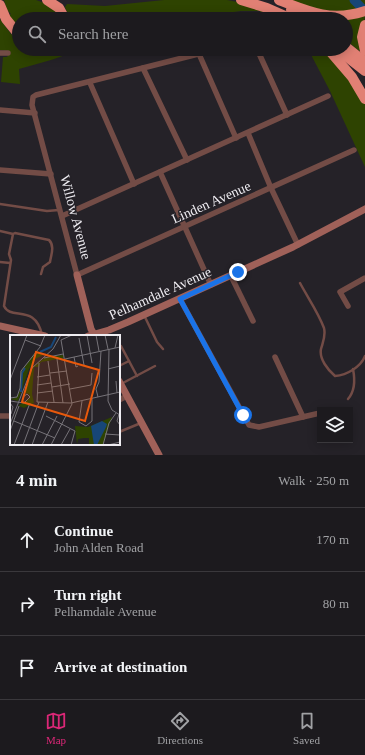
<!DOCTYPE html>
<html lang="en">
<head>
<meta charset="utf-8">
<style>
	:root { --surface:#1c1a1e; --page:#29272b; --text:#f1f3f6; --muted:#a0a1a4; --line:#3a383c; --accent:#db2777 }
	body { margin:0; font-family:"Times New Roman",serif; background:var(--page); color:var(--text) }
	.controls { position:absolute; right:12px; bottom:12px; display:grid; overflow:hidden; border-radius:0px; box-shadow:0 2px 10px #0003 }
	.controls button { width:36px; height:36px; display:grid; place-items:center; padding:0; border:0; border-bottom:1px solid var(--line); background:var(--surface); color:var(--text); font:20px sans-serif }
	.stop { position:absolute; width:12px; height:12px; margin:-9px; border:3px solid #1a73e8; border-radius:50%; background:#fff }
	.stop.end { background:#1a73e8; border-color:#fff; box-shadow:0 1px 4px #0008 }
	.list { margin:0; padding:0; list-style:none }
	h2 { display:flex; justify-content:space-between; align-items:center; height:52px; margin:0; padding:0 16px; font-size:17px }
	h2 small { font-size:13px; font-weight:400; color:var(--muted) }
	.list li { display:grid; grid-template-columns:26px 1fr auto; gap:12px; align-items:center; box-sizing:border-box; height:64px; padding:0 16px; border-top:1px solid var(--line) }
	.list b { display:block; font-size:15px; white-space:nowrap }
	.list p { margin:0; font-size:13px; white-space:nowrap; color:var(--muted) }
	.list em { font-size:13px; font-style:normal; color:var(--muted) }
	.icon { flex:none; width:22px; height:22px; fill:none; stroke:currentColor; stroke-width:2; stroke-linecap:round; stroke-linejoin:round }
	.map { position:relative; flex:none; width:365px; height:455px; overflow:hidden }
	.search { position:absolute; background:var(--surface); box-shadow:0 2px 10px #0003; left:12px; right:12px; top:12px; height:44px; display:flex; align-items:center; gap:10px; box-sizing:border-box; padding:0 14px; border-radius:22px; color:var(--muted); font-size:15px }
	.sheet { height:244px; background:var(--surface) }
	nav { display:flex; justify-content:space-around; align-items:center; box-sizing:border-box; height:56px; border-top:1px solid var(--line); background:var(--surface); font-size:11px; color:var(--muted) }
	nav a { display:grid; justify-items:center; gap:2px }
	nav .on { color:var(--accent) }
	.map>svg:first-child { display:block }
	.green { fill:#2e4301 }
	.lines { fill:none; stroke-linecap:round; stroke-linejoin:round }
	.river { stroke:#174677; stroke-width:9 }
	.lane { stroke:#734c46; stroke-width:2.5 }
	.street { stroke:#734c46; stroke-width:5.5 }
	.secondary { stroke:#a06159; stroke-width:7 }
	.highway { stroke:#e18074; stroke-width:10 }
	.route { stroke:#1a73e8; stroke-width:5 }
	.labels { text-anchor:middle; stroke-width:3; stroke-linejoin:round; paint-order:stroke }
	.street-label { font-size:14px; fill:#efedf2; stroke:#252228 }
	.inset-river { fill:none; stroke:#174677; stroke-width:2 }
	.inset-road { fill:none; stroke:#767379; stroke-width:1 }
	.view { fill:#e8590c; fill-opacity:0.15; stroke:#e8590c; stroke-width:2 }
	.inset-edge { fill:none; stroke:#efedf2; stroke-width:2 }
</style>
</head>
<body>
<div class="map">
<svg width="365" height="455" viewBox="0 0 365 455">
	<rect width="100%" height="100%" fill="#252228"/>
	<g class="green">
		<polygon points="4,0 36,0 50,5 62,19 19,19 19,30 8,16 11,14 7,10"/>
		<polygon points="164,0 227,0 243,3 282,19 262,19 260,11 241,11 183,19 70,19 65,7 67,4 105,6"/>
		<polygon points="287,0 365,0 365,9 350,13 312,9"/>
		<polygon points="365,14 362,49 359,51 346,40 346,19 317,19 313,17"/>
		<polygon points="0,19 11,34 19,40 19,49 38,49 43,50 53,49 83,49 51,60 19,69 20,84 1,82 3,57 7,57 9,53 9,51 0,50"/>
		<polygon points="308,49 325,49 361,96 365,104 365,167 330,91"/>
	</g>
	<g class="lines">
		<polyline class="river" points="354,0 362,8"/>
		<g class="lane">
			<polyline points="0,204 47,211 59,210"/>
			<polyline points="0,231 13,234"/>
			<polyline points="0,262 10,263"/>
			<path d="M 41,274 L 43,267 L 50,262 C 51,255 55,246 49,240 L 15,233 L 13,234 L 9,254 L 11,260 L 4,306 C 11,321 35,303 42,335"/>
			<path d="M 300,283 C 308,298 318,312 324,328 C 326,336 323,342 321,349 C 319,359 328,370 335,376 C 347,375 361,367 365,356"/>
			<polyline points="144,315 157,342 163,349"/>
			<polyline points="119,347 121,346 129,361"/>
			<polyline points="119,366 129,361 137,376"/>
			<polyline points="121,384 155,366"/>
			<path d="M 348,399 C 355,391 355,379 353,369"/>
			<polyline points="119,432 141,423"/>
		</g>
		<g class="street">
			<polyline points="218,49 36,95 33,97 32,105 77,275 354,150"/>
			<polyline points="257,49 287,115"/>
			<polyline points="0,53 8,53"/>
			<polyline points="199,54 236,138"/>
			<polyline points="143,68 187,160"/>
			<polyline points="90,83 134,184"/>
			<polyline points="0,110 35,113"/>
			<polyline points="248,133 271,188 298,245"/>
			<polyline points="0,170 51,174"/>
			<polyline points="160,172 211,285"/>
			<polyline points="62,216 328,96"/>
			<polyline points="231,276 253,321"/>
			<polyline points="180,299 249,425 259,427 320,413"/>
			<polyline points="348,306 340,292 365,278"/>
			<polyline points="275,357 303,417"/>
			<polyline points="119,400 127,396"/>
			<polyline points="0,416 11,416"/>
		</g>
		<g class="secondary">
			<polyline points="77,275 91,329 95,336"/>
			<polyline points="0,326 45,336"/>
			<polyline points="88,336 109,330 128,322 293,247 365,209"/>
			<polyline points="119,381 159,455"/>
		</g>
		<g class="highway">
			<polyline points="47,0 59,8 65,19"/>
			<polyline points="241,0 267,8 292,19"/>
			<path d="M 279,0 C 309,12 332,22 365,11"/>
			<polyline points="0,5 6,19 19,35"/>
			<polyline points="291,10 307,19"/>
			<polyline points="365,25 362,37 365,51"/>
			<polyline points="346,47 365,62"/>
			<polyline points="328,49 352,77 365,99"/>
			<polyline points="337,49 365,71"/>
		</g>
	</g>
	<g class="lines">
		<polyline class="route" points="238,272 180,299 243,415"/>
	</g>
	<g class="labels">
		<g class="street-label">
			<text transform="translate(211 202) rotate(-24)" y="5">Linden Avenue</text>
			<text transform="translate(76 217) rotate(75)" y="5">Willow Avenue</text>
			<text transform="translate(160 293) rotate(-24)" y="5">Pelhamdale Avenue</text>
		</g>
	</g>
	<g transform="translate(10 335)">
		<rect width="110" height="110" fill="#252228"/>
		<path d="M 29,18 L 33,20 L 25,24 L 19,34 L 8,66 L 0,64 L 6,63 L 10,56 L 11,37 L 24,19 ZM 53,20 L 54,23 L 31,27 L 28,32 L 24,32 L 22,59 L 24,68 L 14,73 L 9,71 L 0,95 L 9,70 L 20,63 L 19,59 L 15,58 L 20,38 L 24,31 L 36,22 ZM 102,82 L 93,110 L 79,110 L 79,103 L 74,103 L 68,104 L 67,109 L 65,91 L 78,92 Z" fill="#2e4301"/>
		<path d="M 92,86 L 97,89 L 96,92 L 87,110 L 84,110 L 81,91 Z" fill="#174677"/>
		<path class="inset-river" d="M 30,17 L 41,12 L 46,2M 11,57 L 12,38 L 15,33"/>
		<path class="inset-road" d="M 77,0 L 82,28M 86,0 L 89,16M 95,0 L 98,14M 69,3 L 74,30M 15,5 L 31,11M 51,5 L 62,0M 105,13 L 108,0M 99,14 L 98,66 L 102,75 L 110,80M 64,22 L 66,32 L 68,31M 34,23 L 53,19M 47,24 L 53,68M 55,24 L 110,12M 38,26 L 44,67M 29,28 L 27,67 L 61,68 L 110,57M 98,34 L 110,31M 40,38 L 57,36M 27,42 L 40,40M 0,45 L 17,0M 106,46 L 107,58M 27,50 L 41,48M 42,52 L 60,49M 60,54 L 81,50 L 82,38M 27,58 L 43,56M 88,62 L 86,54 L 89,47 L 91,16M 0,63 L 7,62 L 10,53 L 11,36 L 30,12 L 35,0M 0,66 L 14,68 L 20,62 L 17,59 L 13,62M 72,66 L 69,87 L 76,91 L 82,86 L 82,63M 0,68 L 3,72 L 1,79M 109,79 L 107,86 L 110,90M 36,81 L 65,96 L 61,110M 4,86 L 45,103M 0,89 L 22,33 L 43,14 L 51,0M 0,96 L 9,71M 95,99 L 110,100M 4,110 L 20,68M 13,110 L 29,67M 22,110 L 38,67M 32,110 L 47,81M 41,110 L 62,69 L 51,5M 51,110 L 60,94M 93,110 L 99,88 L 106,78M 98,110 L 110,107"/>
		<path class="view" d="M 26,17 L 89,35 L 75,86 L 12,67 Z"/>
		<rect width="110" height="110" class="inset-edge"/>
	</g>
</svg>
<div class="controls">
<button><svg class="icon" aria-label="layers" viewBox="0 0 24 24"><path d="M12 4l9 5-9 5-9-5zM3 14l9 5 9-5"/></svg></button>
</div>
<div class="stop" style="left:243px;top:415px"></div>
<div class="stop end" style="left:238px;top:272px"></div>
<div class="search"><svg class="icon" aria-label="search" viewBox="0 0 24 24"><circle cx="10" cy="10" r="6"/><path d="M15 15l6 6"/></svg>Search here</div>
</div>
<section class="sheet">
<h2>4 min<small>Walk · 250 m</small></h2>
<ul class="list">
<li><svg class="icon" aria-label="ahead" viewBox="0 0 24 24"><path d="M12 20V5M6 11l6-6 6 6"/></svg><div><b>Continue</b><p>John Alden Road</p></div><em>170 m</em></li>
<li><svg class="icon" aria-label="right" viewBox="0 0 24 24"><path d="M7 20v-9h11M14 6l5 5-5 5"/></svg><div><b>Turn right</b><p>Pelhamdale Avenue</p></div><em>80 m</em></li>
<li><svg class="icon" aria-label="arrive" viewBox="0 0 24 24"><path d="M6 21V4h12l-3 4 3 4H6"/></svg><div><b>Arrive at destination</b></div></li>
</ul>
</section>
<nav>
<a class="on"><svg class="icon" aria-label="map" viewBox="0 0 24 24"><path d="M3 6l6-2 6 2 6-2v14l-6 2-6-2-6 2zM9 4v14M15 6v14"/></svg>Map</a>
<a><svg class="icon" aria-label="directions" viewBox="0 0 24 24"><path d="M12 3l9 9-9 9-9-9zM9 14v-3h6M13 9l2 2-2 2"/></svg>Directions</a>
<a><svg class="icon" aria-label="saved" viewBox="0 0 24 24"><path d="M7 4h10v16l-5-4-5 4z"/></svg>Saved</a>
</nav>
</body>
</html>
